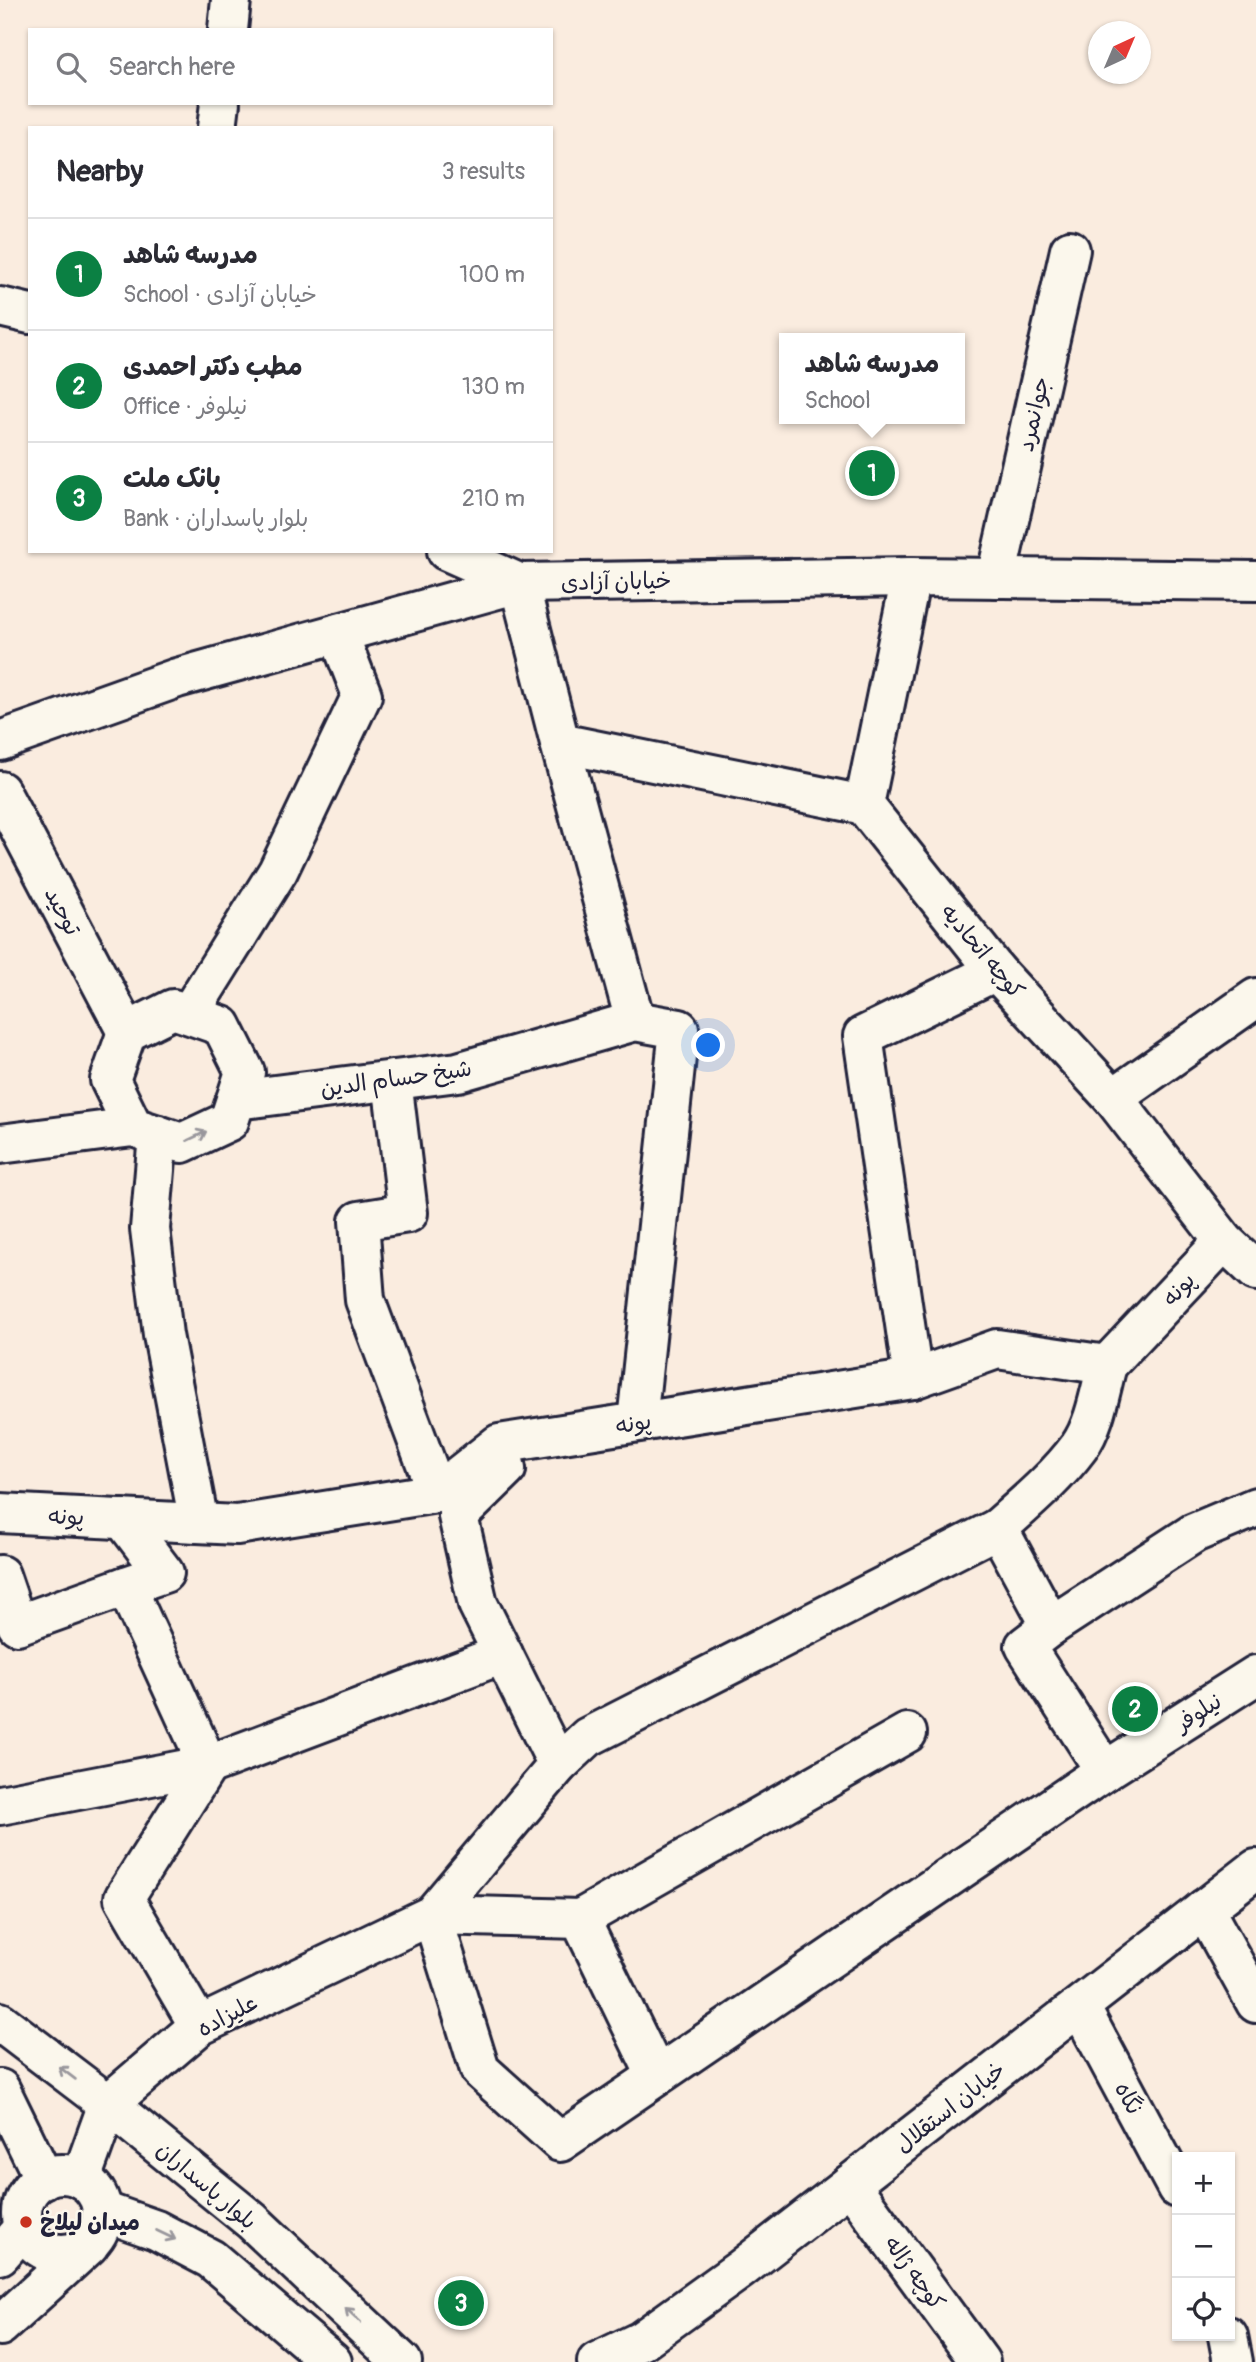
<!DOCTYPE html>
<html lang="en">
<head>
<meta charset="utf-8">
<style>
	:root { --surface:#fff; --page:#f2f2f3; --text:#2b2b33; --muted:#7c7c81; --line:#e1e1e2; --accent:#0b8043 }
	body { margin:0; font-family:Pangolin,"Playpen Sans Arabic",sans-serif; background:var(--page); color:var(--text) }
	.controls { position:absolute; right:21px; bottom:21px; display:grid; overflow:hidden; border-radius:0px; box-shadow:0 2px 5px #0004 }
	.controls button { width:63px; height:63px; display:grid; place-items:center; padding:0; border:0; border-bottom:2px solid var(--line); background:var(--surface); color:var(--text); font:35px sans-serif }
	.compass { position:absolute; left:1088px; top:21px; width:63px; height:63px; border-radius:50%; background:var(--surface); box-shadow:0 2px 5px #0004; rotate:44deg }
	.you { position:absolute; left:709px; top:1046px; width:24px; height:24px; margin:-18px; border:5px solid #fff; border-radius:50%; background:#1a73e8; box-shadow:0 0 0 10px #1a73e833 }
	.badge { display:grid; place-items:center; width:46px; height:46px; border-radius:50%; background:var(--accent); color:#fff; font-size:23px; font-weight:700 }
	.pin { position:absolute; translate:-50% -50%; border:4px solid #fff; box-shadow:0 2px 7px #0006 }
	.popup { position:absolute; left:779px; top:333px; width:186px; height:91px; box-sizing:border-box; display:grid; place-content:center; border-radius:0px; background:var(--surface); filter:drop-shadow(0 2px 5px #0005); font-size:23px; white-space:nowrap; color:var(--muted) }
	.popup b { font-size:26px; color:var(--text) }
	.popup::after { content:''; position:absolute; left:50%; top:100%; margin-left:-14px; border:14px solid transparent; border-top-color:var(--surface) }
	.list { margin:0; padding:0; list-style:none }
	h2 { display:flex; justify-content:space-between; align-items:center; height:91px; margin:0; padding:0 28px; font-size:30px }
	h2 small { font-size:23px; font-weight:400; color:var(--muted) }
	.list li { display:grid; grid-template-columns:46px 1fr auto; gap:21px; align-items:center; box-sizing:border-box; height:112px; padding:0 28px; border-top:2px solid var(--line) }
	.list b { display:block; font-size:26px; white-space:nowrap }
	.list p { margin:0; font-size:23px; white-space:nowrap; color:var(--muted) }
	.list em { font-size:23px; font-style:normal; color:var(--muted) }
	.icon { flex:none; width:38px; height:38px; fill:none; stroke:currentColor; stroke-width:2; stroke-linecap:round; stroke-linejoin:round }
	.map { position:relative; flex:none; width:1256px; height:2362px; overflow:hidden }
	.search { position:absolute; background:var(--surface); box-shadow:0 2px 5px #0004; left:28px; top:28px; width:525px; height:77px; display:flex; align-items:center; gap:18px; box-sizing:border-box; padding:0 24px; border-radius:0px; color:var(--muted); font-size:26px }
	.panel { position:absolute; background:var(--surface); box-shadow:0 2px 5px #0004; left:28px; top:126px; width:525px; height:427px; border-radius:0px }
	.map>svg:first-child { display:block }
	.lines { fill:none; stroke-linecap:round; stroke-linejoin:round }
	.minor-casing { stroke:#22223b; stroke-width:44 }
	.minor { stroke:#fbf7ec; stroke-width:38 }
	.oneway { stroke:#99979c }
	.poi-dot { fill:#c8321e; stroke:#fbf7ec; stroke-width:2.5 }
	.labels { text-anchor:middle; stroke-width:5; stroke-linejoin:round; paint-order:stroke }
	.street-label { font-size:23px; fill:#22223b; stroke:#fbf7ec }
	.poi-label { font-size:23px; font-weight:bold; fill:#22223b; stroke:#fbf7ec; text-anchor:start }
</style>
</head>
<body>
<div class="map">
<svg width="1256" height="2362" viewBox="0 0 1256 2362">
	<rect width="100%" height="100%" fill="#faecdf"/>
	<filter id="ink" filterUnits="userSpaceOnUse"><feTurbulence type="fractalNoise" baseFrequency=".0143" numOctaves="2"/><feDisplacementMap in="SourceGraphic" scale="14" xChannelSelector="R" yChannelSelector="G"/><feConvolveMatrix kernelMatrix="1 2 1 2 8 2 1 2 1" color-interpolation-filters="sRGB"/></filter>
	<g filter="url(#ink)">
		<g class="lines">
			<defs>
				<g id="minor">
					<polyline points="228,30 231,0"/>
					<polyline points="217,128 220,103"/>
					<polyline points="0,307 30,314"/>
					<polyline points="447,551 519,583 560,743 864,805"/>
					<polyline points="911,577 864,805 996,971 1113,1098 1224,1241 1256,1271"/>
					<polyline points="996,578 1070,250"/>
					<polyline points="0,741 177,678 519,583 911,577 1256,581"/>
					<polyline points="560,743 635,1021"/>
					<polyline points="0,791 127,1032"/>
					<polyline points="189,1014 278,871 362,695 338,633"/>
					<polyline points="392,1080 408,1213 359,1221 365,1300 437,1493"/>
					<polyline points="1113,1098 1256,998"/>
					<polyline points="236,1100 458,1072 635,1021 679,1029 637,1422"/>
					<polyline points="158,1135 150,1229 163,1335 199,1523"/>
					<polyline points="0,1144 133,1127 182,1143 229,1121 245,1072 222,1026 173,1009 127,1032 110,1080 133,1127"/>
					<polyline points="913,1379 863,1036 996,971"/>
					<polyline points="500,1445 506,1469 458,1516 478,1604 558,1765"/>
					<polyline points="0,1513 237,1525 437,1493 499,1444 913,1379 997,1349 1107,1365 1224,1241"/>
					<polyline points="123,1519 164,1573 126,1586"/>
					<path d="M 998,1528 C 1026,1503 1056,1478 1079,1447 C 1095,1425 1100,1391 1107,1365"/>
					<polyline points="0,1575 17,1625 126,1586 208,1765 503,1654"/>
					<polyline points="1105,1771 1256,1675"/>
					<polyline points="0,1805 208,1765"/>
					<polyline points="1204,1909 1256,2003"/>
					<polyline points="432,1915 480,2070 560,2142 1105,1771 1025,1646 1051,1626"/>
					<polyline points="432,1915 580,1919 656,2075"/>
					<polyline points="580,1919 907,1733"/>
					<polyline points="1080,2007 1177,2188"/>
					<polyline points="0,2022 108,2104 252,2221 402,2362"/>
					<polyline points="199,2026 124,1898 208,1765"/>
					<polyline points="0,2089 44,2179"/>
					<circle cx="62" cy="2214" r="40"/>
					<polyline points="81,2179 108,2104 199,2026 432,1915 558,1765 588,1737 998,1528 1051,1626 1194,1533 1256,1507"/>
					<polyline points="850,2184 980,2362"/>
					<polyline points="102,2211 156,2230 211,2259 332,2362"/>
					<polyline points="0,2255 24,2228"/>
					<polyline points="0,2326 89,2245"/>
					<polyline points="1228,2336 1233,2362"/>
					<polyline points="597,2362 641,2341 741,2269 1256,1869"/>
				</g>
			</defs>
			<use href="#minor" class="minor-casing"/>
			<use href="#minor" class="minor"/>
		</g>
		<defs><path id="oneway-shaft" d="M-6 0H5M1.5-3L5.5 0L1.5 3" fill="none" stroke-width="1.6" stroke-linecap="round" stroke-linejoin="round" transform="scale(1.75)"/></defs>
		<g class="oneway">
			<use href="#oneway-shaft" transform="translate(197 1136) rotate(-26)"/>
			<use href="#oneway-shaft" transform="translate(67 2073) rotate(-143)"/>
			<use href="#oneway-shaft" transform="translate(166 2235) rotate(26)"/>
			<use href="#oneway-shaft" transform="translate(353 2315) rotate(-137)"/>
		</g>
	</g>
	<circle class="poi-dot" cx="26" cy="2222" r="7"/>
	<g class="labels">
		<g class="street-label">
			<text transform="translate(1033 414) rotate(-77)" y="8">جوانمرد</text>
			<text transform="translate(616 581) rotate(-1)" y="8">خیابان آزادی</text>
			<text transform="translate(63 911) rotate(62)" y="8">توحید</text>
			<text transform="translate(983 951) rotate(50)" y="8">کوچه اتحادیه</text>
			<text transform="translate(396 1078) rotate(-8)" y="8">شیخ حسام الدین</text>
			<text transform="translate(1178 1289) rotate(-47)" y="8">پونه</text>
			<text transform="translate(633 1423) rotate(-9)" y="8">پونه</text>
			<text transform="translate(66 1516) rotate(3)" y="8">پونه</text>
			<text transform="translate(1198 1712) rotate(-33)" y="8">نیلوفر</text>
			<text transform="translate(227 2015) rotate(-28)" y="8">علیزاده</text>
			<text transform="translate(1129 2098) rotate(62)" y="8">نگاه</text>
			<text transform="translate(950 2107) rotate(-38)" y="8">خیابان استقلال</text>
			<text transform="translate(207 2185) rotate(40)" y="8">بلوار پاسداران</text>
			<text transform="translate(915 2273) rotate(54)" y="8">کوچه ژاله</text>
		</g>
		<g class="poi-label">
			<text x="40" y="2230">میدان لیلاخ</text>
		</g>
	</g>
</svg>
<div class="controls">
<button>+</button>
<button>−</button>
<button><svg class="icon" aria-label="locate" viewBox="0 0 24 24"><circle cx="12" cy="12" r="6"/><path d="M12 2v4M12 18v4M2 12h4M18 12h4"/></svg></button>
</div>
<svg class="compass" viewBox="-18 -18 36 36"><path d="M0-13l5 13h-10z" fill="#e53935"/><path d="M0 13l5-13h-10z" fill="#7c7c81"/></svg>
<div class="you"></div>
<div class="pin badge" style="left:872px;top:473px">1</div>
<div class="popup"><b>مدرسه شاهد</b>School</div>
<div class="pin badge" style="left:1135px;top:1709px">2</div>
<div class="pin badge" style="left:461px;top:2303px">3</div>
<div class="search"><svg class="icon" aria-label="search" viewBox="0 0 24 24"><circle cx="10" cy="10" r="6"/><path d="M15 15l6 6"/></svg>Search here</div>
<section class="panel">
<h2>Nearby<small>3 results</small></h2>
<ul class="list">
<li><span class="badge">1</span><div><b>مدرسه شاهد</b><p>School · خیابان آزادی</p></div><em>100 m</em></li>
<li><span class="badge">2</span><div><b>مطب دکتر احمدی</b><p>Office · نیلوفر</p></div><em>130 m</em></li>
<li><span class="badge">3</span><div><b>بانک ملت</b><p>Bank · بلوار پاسداران</p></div><em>210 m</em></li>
</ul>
</section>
</div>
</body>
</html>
